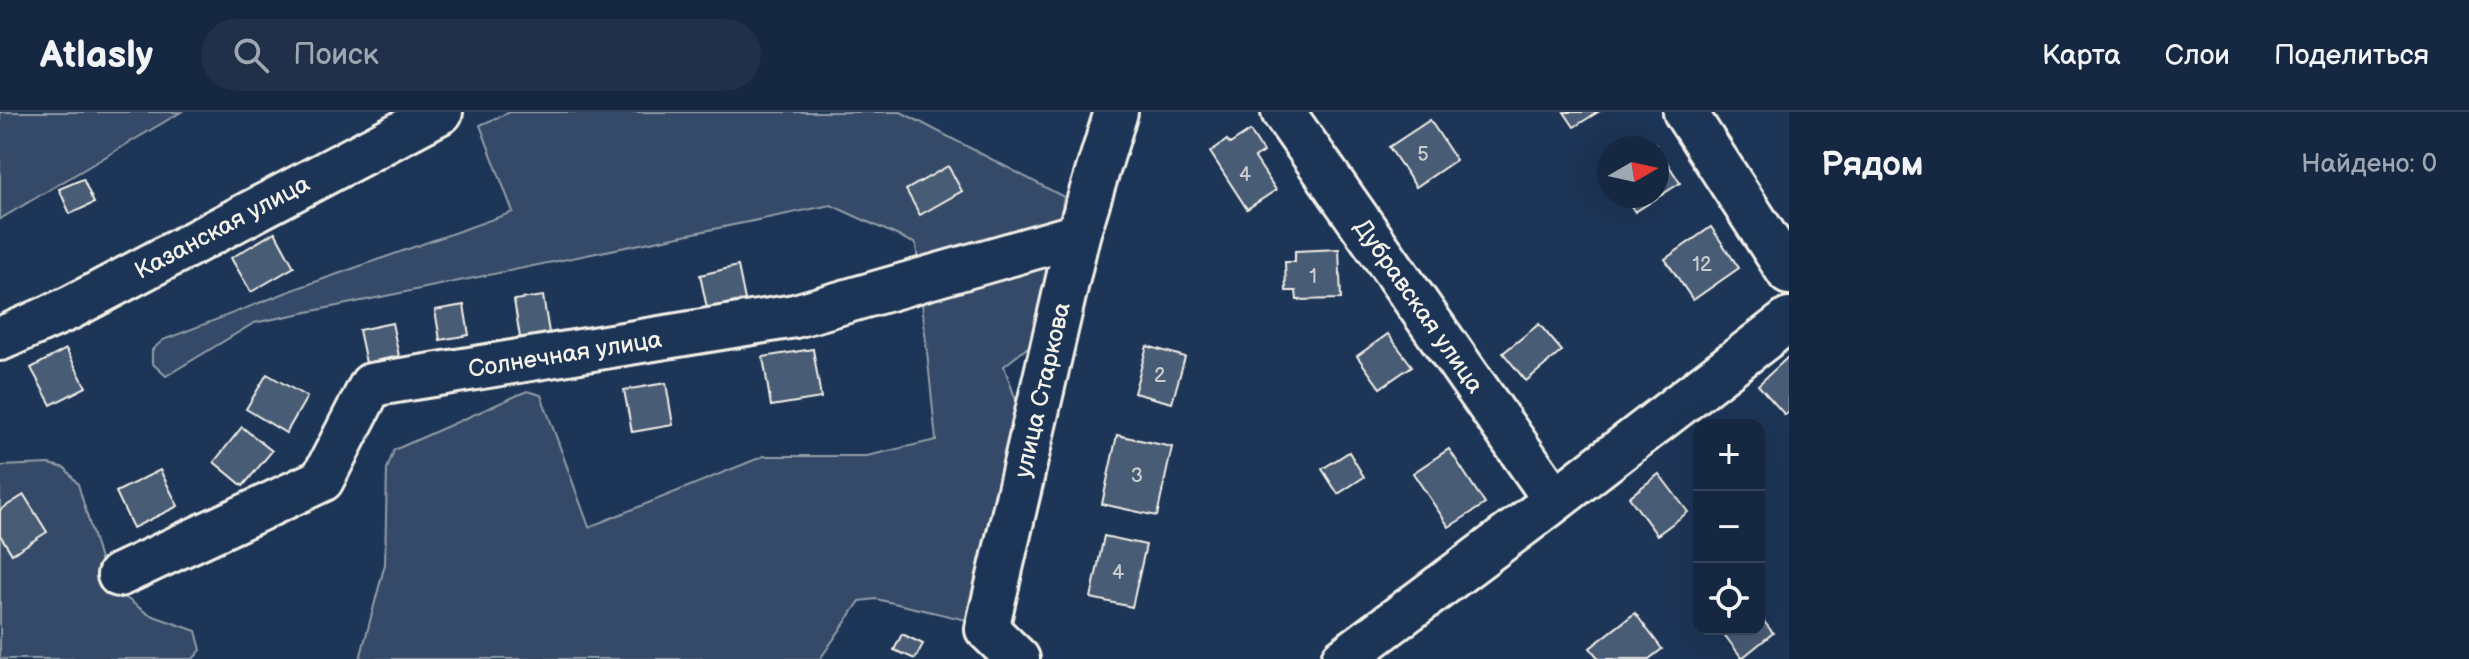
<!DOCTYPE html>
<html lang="ru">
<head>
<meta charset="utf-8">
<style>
	:root { --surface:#162841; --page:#1f3048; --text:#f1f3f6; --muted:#9ea6b1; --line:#35445a }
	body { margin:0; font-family:"Balsamiq Sans",sans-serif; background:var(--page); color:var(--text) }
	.controls { position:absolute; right:24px; bottom:24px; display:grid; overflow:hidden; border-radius:16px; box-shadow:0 8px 32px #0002 }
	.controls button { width:72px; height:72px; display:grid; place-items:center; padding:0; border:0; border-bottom:2px solid var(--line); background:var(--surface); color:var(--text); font:40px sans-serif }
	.compass { position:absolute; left:1597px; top:24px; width:72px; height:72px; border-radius:50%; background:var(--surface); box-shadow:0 8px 32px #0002; rotate:81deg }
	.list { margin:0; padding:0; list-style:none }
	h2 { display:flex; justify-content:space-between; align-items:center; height:104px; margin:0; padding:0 32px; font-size:34px }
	h2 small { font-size:26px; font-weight:400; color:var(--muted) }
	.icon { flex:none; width:44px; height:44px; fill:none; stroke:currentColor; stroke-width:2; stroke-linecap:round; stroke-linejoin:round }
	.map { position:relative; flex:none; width:1789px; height:547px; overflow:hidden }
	header { display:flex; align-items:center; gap:48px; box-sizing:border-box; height:112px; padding:0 40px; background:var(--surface); border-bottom:2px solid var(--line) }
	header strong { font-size:38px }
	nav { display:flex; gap:44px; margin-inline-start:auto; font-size:28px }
	.search { width:560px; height:72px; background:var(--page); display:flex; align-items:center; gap:20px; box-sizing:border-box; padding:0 28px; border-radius:44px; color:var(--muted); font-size:30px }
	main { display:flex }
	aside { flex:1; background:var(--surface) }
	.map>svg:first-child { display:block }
	.green { fill:#354a67; stroke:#949ea8; stroke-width:2 }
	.building { fill:#485b74; stroke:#f4f1e8; stroke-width:2 }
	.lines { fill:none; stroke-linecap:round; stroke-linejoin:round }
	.minor-casing { stroke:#f4f1e8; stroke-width:48 }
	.minor { stroke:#1d3557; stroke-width:42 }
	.labels { text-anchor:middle; stroke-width:7; stroke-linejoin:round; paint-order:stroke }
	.number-label { font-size:20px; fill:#c9cccb }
	.street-label { font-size:24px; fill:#f4f1e8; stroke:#1d3557 }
</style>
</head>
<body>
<header>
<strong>Atlasly</strong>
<div class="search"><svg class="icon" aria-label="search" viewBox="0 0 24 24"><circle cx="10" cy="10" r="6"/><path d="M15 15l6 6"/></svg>Поиск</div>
<nav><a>Карта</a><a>Слои</a><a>Поделиться</a></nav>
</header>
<main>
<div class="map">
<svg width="1789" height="547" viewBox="0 0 1789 547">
	<rect width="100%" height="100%" fill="#1d3557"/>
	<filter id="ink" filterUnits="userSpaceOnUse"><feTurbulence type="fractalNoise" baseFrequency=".0125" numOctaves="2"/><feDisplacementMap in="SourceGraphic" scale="16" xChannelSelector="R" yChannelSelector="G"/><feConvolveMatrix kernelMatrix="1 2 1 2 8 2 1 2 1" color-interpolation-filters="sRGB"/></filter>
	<g filter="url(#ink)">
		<g class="green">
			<polygon points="0,0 181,0 0,107"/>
			<polygon points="510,0 901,0 1064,85 1037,228 1004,254 1045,371 1016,481 992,514 876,487 860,489 820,547 360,547 385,452 387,357 394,338 527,279 541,283 589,415 764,344 867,344 936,328 916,132 831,93 254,211 166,264 152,251 152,238 163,228 298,176 513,100 480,13"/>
			<polygon points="49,352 65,356 78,372 107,472 148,502 196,519 201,538 193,547 0,547 0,354"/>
		</g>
		<g class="building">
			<polygon points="1564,0 1598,0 1574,15"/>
			<polygon points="1430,8 1456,48 1416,75 1389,35"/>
			<polygon points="1250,19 1263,40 1255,46 1276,78 1247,97 1210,40 1227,28 1230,32"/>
			<polygon points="1655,32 1680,71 1635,100 1625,84 1657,84 1657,36 1650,36"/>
			<polygon points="948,54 962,79 920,103 906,78"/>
			<polygon points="83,67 94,91 70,102 59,77"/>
			<polygon points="1711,115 1739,156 1693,188 1665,147"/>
			<polygon points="275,120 294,155 251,180 231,146"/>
			<polygon points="1339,137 1341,187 1297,188 1296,179 1286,179 1285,150 1295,150 1295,139"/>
			<polygon points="738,154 745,188 707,196 700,163"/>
			<polygon points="543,184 552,239 523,244 514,188"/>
			<polygon points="464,193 469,223 440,228 435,198"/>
			<polygon points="392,211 399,244 366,251 359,218"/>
			<polygon points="1539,212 1562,239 1526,269 1503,241"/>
			<polygon points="1388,222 1412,254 1380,276 1357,244"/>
			<polygon points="1147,234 1185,245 1172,291 1134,281"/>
			<polygon points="66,237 86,275 51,293 31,256"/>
			<polygon points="813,237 821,286 771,294 763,245"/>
			<polygon points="1789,244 1789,300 1785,303 1758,273"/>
			<polygon points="267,262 307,285 286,321 246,297"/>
			<polygon points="666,271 673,313 632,320 624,278"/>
			<polygon points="242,315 272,339 243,374 214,350"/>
			<polygon points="1117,323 1172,335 1157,404 1102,392"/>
			<polygon points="1449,337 1485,392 1449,415 1413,361"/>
			<polygon points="1349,340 1364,365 1338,382 1322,357"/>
			<polygon points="160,358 178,394 133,416 116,380"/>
			<polygon points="1659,362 1688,400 1657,423 1629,385"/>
			<polygon points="24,383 47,420 12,442 0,423 0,398"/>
			<polygon points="1104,424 1146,433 1132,495 1091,486"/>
			<polygon points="1635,501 1662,537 1649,547 1599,547 1590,536"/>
			<polygon points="1759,503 1773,521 1742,546 1720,517 1759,517"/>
			<polygon points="902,522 923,532 915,547 894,538"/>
		</g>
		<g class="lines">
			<defs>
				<g id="minor">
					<polyline points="1283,0 1555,388"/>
					<polyline points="1685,0 1789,161"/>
					<polyline points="0,227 70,196 441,0"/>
					<polyline points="119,463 322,368 371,273 795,204 1078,123"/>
					<polyline points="1018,547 987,517 1078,123 1116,0"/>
					<polyline points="1343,547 1545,396 1789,208"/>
				</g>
			</defs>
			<use href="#minor" class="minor-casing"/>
			<use href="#minor" class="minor"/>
		</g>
	</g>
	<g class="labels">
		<g class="number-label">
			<text x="1423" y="49">5</text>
			<text x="1245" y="69">4</text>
			<text x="1702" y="159">12</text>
			<text x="1313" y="171">1</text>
			<text x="1160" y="270">2</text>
			<text x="1137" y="370">3</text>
			<text x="1118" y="467">4</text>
		</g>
		<g class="street-label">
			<text transform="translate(222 115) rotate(-28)" y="8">Казанская улица</text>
			<text transform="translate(1419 194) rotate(55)" y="8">Дубравская улица</text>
			<text transform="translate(565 242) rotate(-9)" y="8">Солнечная улица</text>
			<text transform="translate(1042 278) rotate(-77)" y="8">улица Старкова</text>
		</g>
	</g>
</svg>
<div class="controls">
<button>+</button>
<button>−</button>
<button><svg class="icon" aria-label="locate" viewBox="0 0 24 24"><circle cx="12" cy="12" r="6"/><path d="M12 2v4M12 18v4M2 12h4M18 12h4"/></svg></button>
</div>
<svg class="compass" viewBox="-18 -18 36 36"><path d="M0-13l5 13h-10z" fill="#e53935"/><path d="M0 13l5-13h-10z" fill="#9ea6b1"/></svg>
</div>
<aside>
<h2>Рядом<small>Найдено: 0</small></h2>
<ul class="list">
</ul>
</aside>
</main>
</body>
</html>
